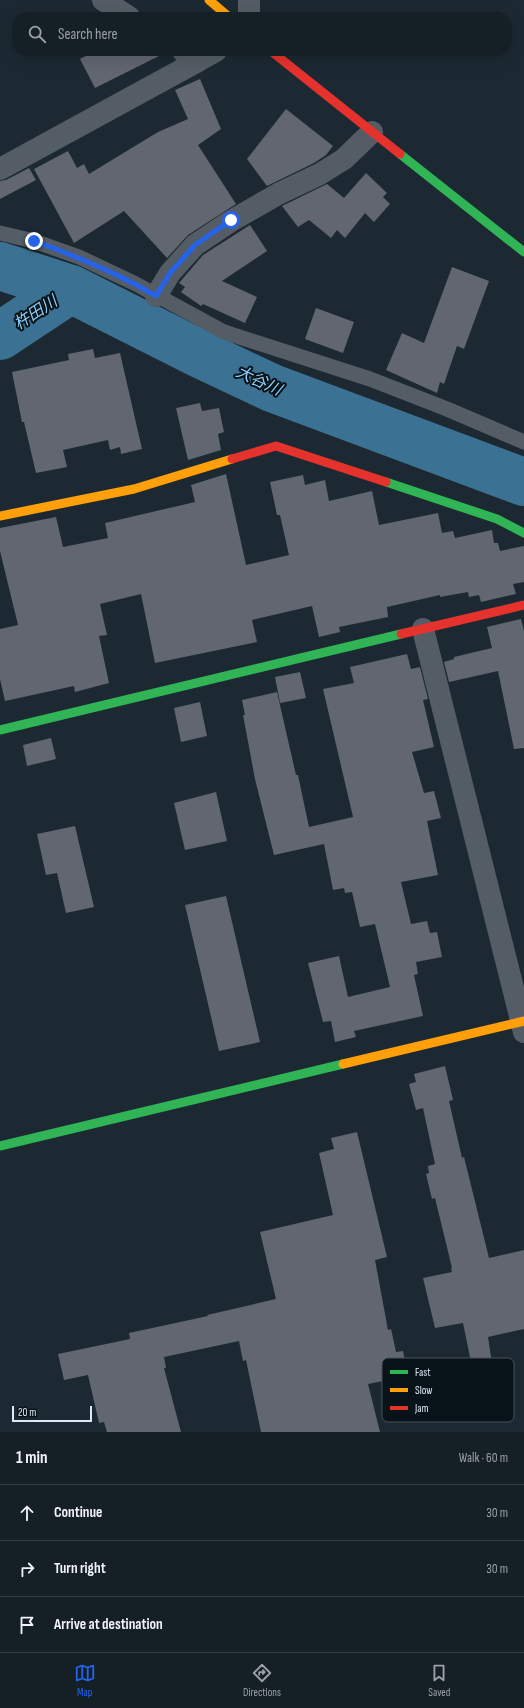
<!DOCTYPE html>
<html lang="en">
<head>
<meta charset="utf-8">
<style>
	:root { --surface:#151f26; --page:#1e272e; --text:#f1f3f6; --muted:#9da2a7; --line:#343d43; --accent:#2563eb }
	body { margin:0; font-family:"Sofia Sans Condensed","Noto Sans JP",sans-serif; background:var(--page); color:var(--text) }
	.scale { position:absolute; left:12px; bottom:10px; width:80px; box-sizing:border-box; padding-left:4px; border:2px solid #ddeaf5; border-top:0; font-size:11px; line-height:14px; white-space:nowrap; color:#ddeaf5; -webkit-text-stroke:3px #081219; paint-order:stroke }
	.stop { position:absolute; width:12px; height:12px; margin:-9px; border:3px solid #2563eb; border-radius:50%; background:#fff }
	.stop.end { background:#2563eb; border-color:#fff; box-shadow:0 1px 4px #0008 }
	.list { margin:0; padding:0; list-style:none }
	h2 { display:flex; justify-content:space-between; align-items:center; height:52px; margin:0; padding:0 16px; font-size:17px }
	h2 small { font-size:13px; font-weight:400; color:var(--muted) }
	.list li { display:grid; grid-template-columns:26px 1fr auto; gap:12px; align-items:center; box-sizing:border-box; height:56px; padding:0 16px; border-top:1px solid var(--line) }
	.list b { display:block; font-size:15px; white-space:nowrap }
	.list em { font-size:13px; font-style:normal; color:var(--muted) }
	.icon { flex:none; width:22px; height:22px; fill:none; stroke:currentColor; stroke-width:2; stroke-linecap:round; stroke-linejoin:round }
	.map { position:relative; flex:none; width:524px; height:1432px; overflow:hidden }
	.search { position:absolute; background:var(--surface); box-shadow:0 4px 16px #0002; left:12px; right:12px; top:12px; height:44px; display:flex; align-items:center; gap:10px; box-sizing:border-box; padding:0 14px; border-radius:16px; color:var(--muted); font-size:15px }
	.sheet { height:220px; background:var(--surface) }
	nav { display:flex; justify-content:space-around; align-items:center; box-sizing:border-box; height:56px; border-top:1px solid var(--line); background:var(--surface); font-size:11px; color:var(--muted) }
	nav a { display:grid; justify-items:center; gap:2px }
	nav .on { color:var(--accent) }
	.map>svg:first-child { display:block }
	.lines { fill:none; stroke-linecap:round; stroke-linejoin:round }
	.river { stroke:#3b7192; stroke-width:48 }
	.building { fill:#616670 }
	.lane { stroke:#545d65; stroke-width:15 }
	.street { stroke:#545d65; stroke-width:22 }
	.fast { stroke:#30b455; stroke-width:9 }
	.slow { stroke:#ff9f0a; stroke-width:9 }
	.jam { stroke:#e5322d; stroke-width:9 }
	.route { stroke:#2563eb; stroke-width:5 }
	.labels { text-anchor:middle; stroke-width:4; stroke-linejoin:round; paint-order:stroke }
	.water-label { font-size:16px; font-style:italic; fill:#8dcffa; stroke:#081219 }
	.key { fill:#081219; stroke:#48535b; stroke-width:1 }
	.key-label { font-size:11px; fill:#ddeaf5 }
</style>
</head>
<body>
<div class="map">
<svg width="524" height="1432" viewBox="0 0 524 1432">
	<rect width="100%" height="100%" fill="#1c2932"/>
	<g class="lines">
		<g class="river">
			<polyline points="0,266 71,289 200,354 272,388 524,482"/>
			<polyline points="0,336 71,289"/>
		</g>
	</g>
	<g class="building">
		<polygon points="95,51 169,51 95,88 80,59"/>
		<polygon points="200,79 221,129 198,145 236,204 188,235 167,258 124,211 74,243 34,169 68,151 77,168 84,164 89,174 158,132 188,119 175,90"/>
		<polygon points="286,109 333,146 326,155 314,163 267,186 247,159"/>
		<polygon points="29,168 36,180 0,199 0,181 6,180"/>
		<polygon points="366,173 387,193 383,197 390,204 374,222 365,213 345,238 337,230 331,238 309,220 298,227 282,206 327,184 344,198"/>
		<polygon points="250,225 267,251 222,281 257,297 245,323 203,304 201,306 181,292 185,287 179,283 203,255"/>
		<polygon points="452,267 489,281 464,349 457,346 444,384 440,382 437,393 386,370 402,333 424,343"/>
		<polygon points="316,308 354,322 343,353 305,339"/>
		<polygon points="93,349 95,358 120,353 142,449 121,454 120,447 110,450 108,440 63,450 67,467 36,473 24,422 22,422 12,372 69,360 68,354"/>
		<polygon points="200,403 202,411 219,408 224,432 218,434 221,450 188,460 176,408"/>
		<polygon points="226,474 246,565 289,555 280,515 277,515 270,482 303,475 305,485 325,480 329,501 372,491 379,525 438,513 442,533 453,531 455,538 492,530 494,543 498,543 500,551 524,546 524,582 513,584 516,594 481,602 479,595 469,597 468,592 440,597 440,595 387,607 388,617 339,627 340,632 319,637 312,606 252,620 257,642 155,663 141,594 100,604 107,635 99,636 109,683 75,692 74,686 5,701 0,679 0,629 18,625 0,551 0,528 56,517 63,547 108,538 105,523 195,502 191,485"/>
		<polygon points="521,619 524,631 524,748 514,749 498,671 449,682 444,662 454,659 454,657 492,648 487,627"/>
		<polygon points="407,654 411,669 420,667 428,699 423,700 434,747 412,752 424,793 434,791 441,818 427,821 438,875 401,882 411,924 427,921 430,933 437,932 442,957 416,962 418,974 414,975 423,1016 354,1031 356,1037 335,1042 331,1021 323,1022 308,963 339,956 348,997 390,987 375,924 360,927 352,892 345,893 344,888 333,890 324,844 274,855 255,779 243,715 245,715 242,700 277,692 296,775 298,775 309,827 353,817 323,689 354,683 350,667"/>
		<polygon points="300,672 306,698 280,703 275,677"/>
		<polygon points="200,702 207,736 181,742 174,708"/>
		<polygon points="51,738 56,759 27,766 23,745"/>
		<polygon points="216,792 227,841 185,850 174,803"/>
		<polygon points="75,826 94,907 66,913 57,873 46,875 37,834"/>
		<polygon points="226,896 260,1042 219,1051 185,905"/>
		<polygon points="445,1066 453,1100 449,1101 462,1158 464,1157 489,1258 524,1250 524,1329 488,1337 499,1410 482,1413 477,1388 471,1389 468,1368 472,1367 463,1323 435,1328 423,1278 452,1272 451,1268 452,1268 435,1198 432,1199 426,1174 429,1173 428,1166 435,1164 423,1108 416,1110 409,1084 416,1082 414,1074"/>
		<polygon points="357,1132 387,1257 375,1260 388,1330 391,1329 396,1352 403,1351 408,1376 368,1384 380,1432 261,1432 246,1360 243,1361 239,1341 164,1357 166,1368 164,1368 181,1432 107,1432 104,1422 99,1423 88,1375 64,1380 58,1354 130,1339 129,1333 208,1316 207,1315 276,1299 260,1232 333,1215 319,1153 334,1149 331,1138"/>
	</g>
	<g class="lines">
		<polyline class="lane" points="0,233 34,241 79,257 136,284 224,332 370,379 447,409 524,442"/>
		<g class="street">
			<polyline points="103,0 129,17"/>
			<polyline points="249,17 249,0"/>
			<polyline points="183,51 198,61 216,51"/>
			<polyline points="0,169 198,61"/>
			<polyline points="156,296 170,273 195,245 231,221 278,194 320,174 344,159 372,132"/>
			<polyline points="423,629 524,1032"/>
		</g>
		<g class="fast">
			<polyline points="400,154 524,252"/>
			<polyline points="386,482 497,519 524,533"/>
			<polyline points="0,730 401,634"/>
			<polyline points="0,1146 343,1064"/>
		</g>
		<g class="slow">
			<polyline points="209,0 229,17"/>
			<polyline points="0,516 134,489 232,459"/>
			<polyline points="343,1064 524,1021"/>
		</g>
		<g class="jam">
			<polyline points="271,51 400,154"/>
			<polyline points="232,459 276,446 386,482"/>
			<polyline points="401,634 524,605"/>
		</g>
	</g>
	<g class="lines">
		<path class="route" d="M 34,241 C 76,256 117,273 156,296 L 170,273 L 195,245 L 231,220"/>
	</g>
	<g class="labels">
		<g class="water-label">
			<text transform="translate(35 312) rotate(-33)" y="6">杵田川</text>
			<text transform="translate(259 380) rotate(25)" y="6">大谷川</text>
		</g>
	</g>
	<rect x="382" y="1358" width="132" height="64" rx="6" class="key"/>
	<rect x="390" y="1370" width="18" height="4" fill="#30b455"/>
	<rect x="390" y="1388" width="18" height="4" fill="#ff9f0a"/>
	<rect x="390" y="1406" width="18" height="4" fill="#e5322d"/>
	<g class="key-label">
		<text x="415" y="1376">Fast</text>
		<text x="415" y="1394">Slow</text>
		<text x="415" y="1412">Jam</text>
	</g>
</svg>
<div class="scale">20 m</div>
<div class="stop" style="left:231px;top:220px"></div>
<div class="stop end" style="left:34px;top:241px"></div>
<div class="search"><svg class="icon" aria-label="search" viewBox="0 0 24 24"><circle cx="10" cy="10" r="6"/><path d="M15 15l6 6"/></svg>Search here</div>
</div>
<section class="sheet">
<h2>1 min<small>Walk · 60 m</small></h2>
<ul class="list">
<li><svg class="icon" aria-label="ahead" viewBox="0 0 24 24"><path d="M12 20V5M6 11l6-6 6 6"/></svg><div><b>Continue</b></div><em>30 m</em></li>
<li><svg class="icon" aria-label="right" viewBox="0 0 24 24"><path d="M7 20v-9h11M14 6l5 5-5 5"/></svg><div><b>Turn right</b></div><em>30 m</em></li>
<li><svg class="icon" aria-label="arrive" viewBox="0 0 24 24"><path d="M6 21V4h12l-3 4 3 4H6"/></svg><div><b>Arrive at destination</b></div></li>
</ul>
</section>
<nav>
<a class="on"><svg class="icon" aria-label="map" viewBox="0 0 24 24"><path d="M3 6l6-2 6 2 6-2v14l-6 2-6-2-6 2zM9 4v14M15 6v14"/></svg>Map</a>
<a><svg class="icon" aria-label="directions" viewBox="0 0 24 24"><path d="M12 3l9 9-9 9-9-9zM9 14v-3h6M13 9l2 2-2 2"/></svg>Directions</a>
<a><svg class="icon" aria-label="saved" viewBox="0 0 24 24"><path d="M7 4h10v16l-5-4-5 4z"/></svg>Saved</a>
</nav>
</body>
</html>
